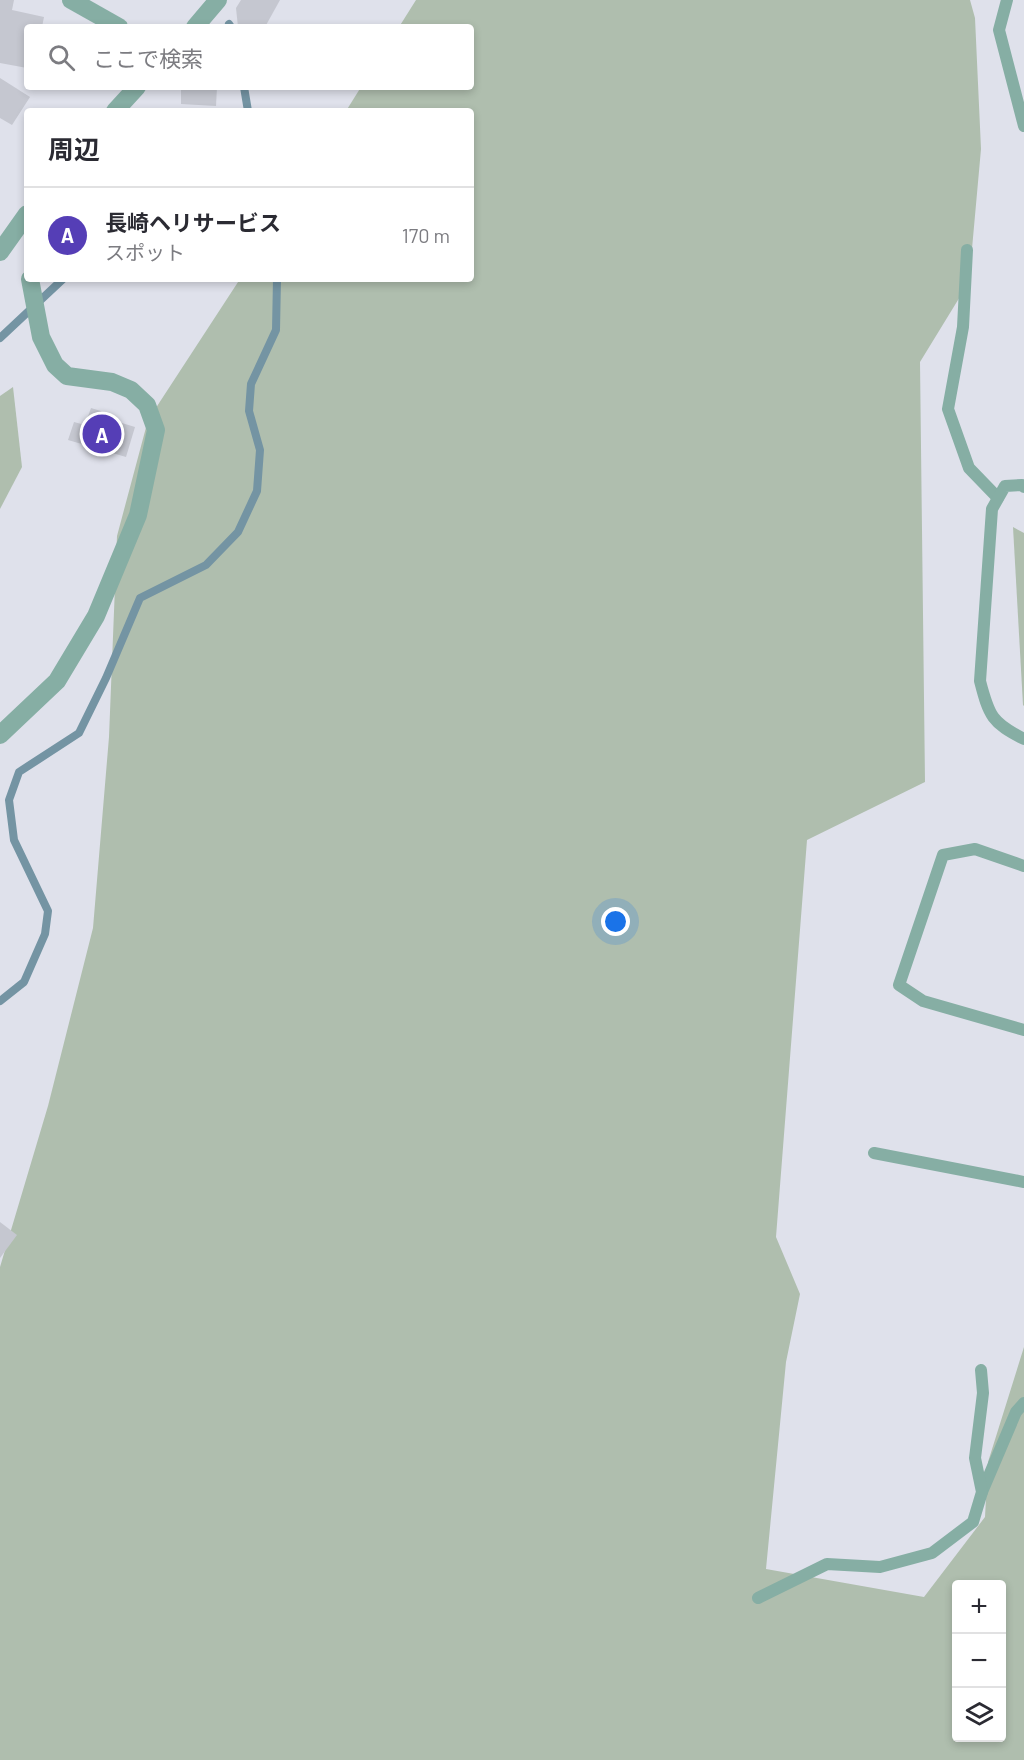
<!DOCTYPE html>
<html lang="ja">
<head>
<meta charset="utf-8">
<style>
	:root { --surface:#fff; --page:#f7f7f7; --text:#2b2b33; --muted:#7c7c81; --line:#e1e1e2; --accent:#553eb6 }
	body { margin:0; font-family:Barlow,"Noto Sans JP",sans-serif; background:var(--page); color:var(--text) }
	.controls { position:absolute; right:18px; bottom:18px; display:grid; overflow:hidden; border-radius:6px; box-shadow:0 3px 9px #0003 }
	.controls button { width:54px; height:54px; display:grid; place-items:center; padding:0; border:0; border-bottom:2px solid var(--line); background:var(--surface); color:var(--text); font:30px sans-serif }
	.you { position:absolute; left:616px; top:922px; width:21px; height:21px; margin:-15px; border:4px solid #fff; border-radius:50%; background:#1a73e8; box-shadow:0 0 0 9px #1a73e833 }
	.badge { display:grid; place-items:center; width:39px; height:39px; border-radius:50%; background:var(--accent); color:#fff; font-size:20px; font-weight:700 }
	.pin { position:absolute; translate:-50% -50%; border:3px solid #fff; box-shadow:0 2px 6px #0006 }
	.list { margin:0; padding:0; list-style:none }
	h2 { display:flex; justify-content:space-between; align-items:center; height:78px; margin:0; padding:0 24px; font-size:26px }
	h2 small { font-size:20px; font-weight:400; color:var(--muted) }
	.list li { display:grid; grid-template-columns:39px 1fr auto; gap:18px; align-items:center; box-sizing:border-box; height:96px; padding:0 24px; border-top:2px solid var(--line) }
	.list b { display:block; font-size:22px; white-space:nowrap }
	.list p { margin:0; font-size:20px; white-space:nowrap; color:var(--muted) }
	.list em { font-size:20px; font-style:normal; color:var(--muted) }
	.icon { flex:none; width:33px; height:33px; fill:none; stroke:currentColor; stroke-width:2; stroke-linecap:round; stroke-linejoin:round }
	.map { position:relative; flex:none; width:1024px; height:1760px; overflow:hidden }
	.search { position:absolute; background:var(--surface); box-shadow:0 3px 9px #0003; left:24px; top:24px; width:450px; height:66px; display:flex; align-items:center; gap:15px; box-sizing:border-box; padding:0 21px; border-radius:6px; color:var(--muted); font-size:22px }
	.panel { position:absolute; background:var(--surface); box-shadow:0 3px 9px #0003; left:24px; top:108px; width:450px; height:174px; border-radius:6px }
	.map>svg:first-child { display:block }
	.green { fill:#afbeae; fill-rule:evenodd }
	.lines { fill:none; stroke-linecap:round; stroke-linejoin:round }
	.stream { stroke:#7494a3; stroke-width:8 }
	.building { fill:#c5c7d0 }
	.lane { stroke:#86aea4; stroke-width:12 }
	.street { stroke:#86aea4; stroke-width:18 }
</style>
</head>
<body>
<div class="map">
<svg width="1024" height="1760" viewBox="0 0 1024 1760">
	<rect width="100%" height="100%" fill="#dfe1eb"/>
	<g class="green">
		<path d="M 416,0 L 970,0 L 975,18 L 981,149 L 969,282 L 920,362 L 925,782 L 807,840 L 776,1237 L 800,1294 L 786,1362 L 766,1569 L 924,1597 L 985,1517 L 988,1462 L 1024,1347 L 1024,1760 L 0,1760 L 0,1267 L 48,1106 L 93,928 L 109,737 L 117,536 L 148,420 L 240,279 L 471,279 L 471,111 L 346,111 L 361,87 L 471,87 L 471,27 L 399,27 ZM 956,1584 L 1002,1584 L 1002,1738 L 956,1738 Z"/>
		<polygon points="13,387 22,467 0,509 0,396"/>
		<polygon points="1013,527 1024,533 1024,706 1023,705"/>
	</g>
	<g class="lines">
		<g class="stream">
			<polyline points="229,24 231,27"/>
			<polyline points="244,87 248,111"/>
			<polyline points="0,338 63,279"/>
			<polyline points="0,1001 24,982 45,934 48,911 14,840 9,800 19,772 79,733 106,678 140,598 206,565 238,532 257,491 260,450 249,411 251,384 276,330 277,279"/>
		</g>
	</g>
	<g class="building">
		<polygon points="0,0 14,0 12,10 44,17 42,27 27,27 27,68 0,63"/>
		<polygon points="241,0 280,0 265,27 238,27 236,8"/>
		<polygon points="0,78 30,97 12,125 0,118"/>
		<polygon points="181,87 217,87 216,106 181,104"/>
		<polygon points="91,408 114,415 112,420 135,427 126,457 68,440 74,422 85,425"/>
		<polygon points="0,1222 17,1235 0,1258"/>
	</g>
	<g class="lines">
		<g class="lane">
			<polyline points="1007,0 999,30 1024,126"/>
			<polyline points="967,250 963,327 948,409 969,468 998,498"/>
			<path d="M 1024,487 L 1022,485 L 1005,486 L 992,509 L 980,681 C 989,716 992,723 1024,739"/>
			<polyline points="1024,866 975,849 943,855 899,985 923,1001 1024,1030"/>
			<polyline points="874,1153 1024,1182"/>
			<polyline points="982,1492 1016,1412 1024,1403"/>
			<polyline points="758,1598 827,1564 880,1567 932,1553 973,1522 982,1492 975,1458 983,1393 981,1370"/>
		</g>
		<g class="street">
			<polyline points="71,0 119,27"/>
			<polyline points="195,27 218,0"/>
			<polyline points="115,111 137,87"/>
			<polyline points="0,252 27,214"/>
			<polyline points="0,735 57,681 96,616 138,515 156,430 147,405 131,390 112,382 67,376 55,365 41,337 30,279"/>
		</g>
	</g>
</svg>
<div class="controls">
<button>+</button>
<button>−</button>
<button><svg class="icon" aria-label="layers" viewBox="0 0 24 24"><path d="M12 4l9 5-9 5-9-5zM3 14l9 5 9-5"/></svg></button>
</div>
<div class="you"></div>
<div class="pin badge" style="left:102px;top:434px">A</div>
<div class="search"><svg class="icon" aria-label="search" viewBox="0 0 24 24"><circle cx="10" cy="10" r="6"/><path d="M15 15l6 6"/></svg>ここで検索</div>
<section class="panel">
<h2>周辺<small></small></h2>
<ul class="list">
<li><span class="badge">A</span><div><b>長崎ヘリサービス</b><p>スポット</p></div><em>170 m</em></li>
</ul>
</section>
</div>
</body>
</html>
